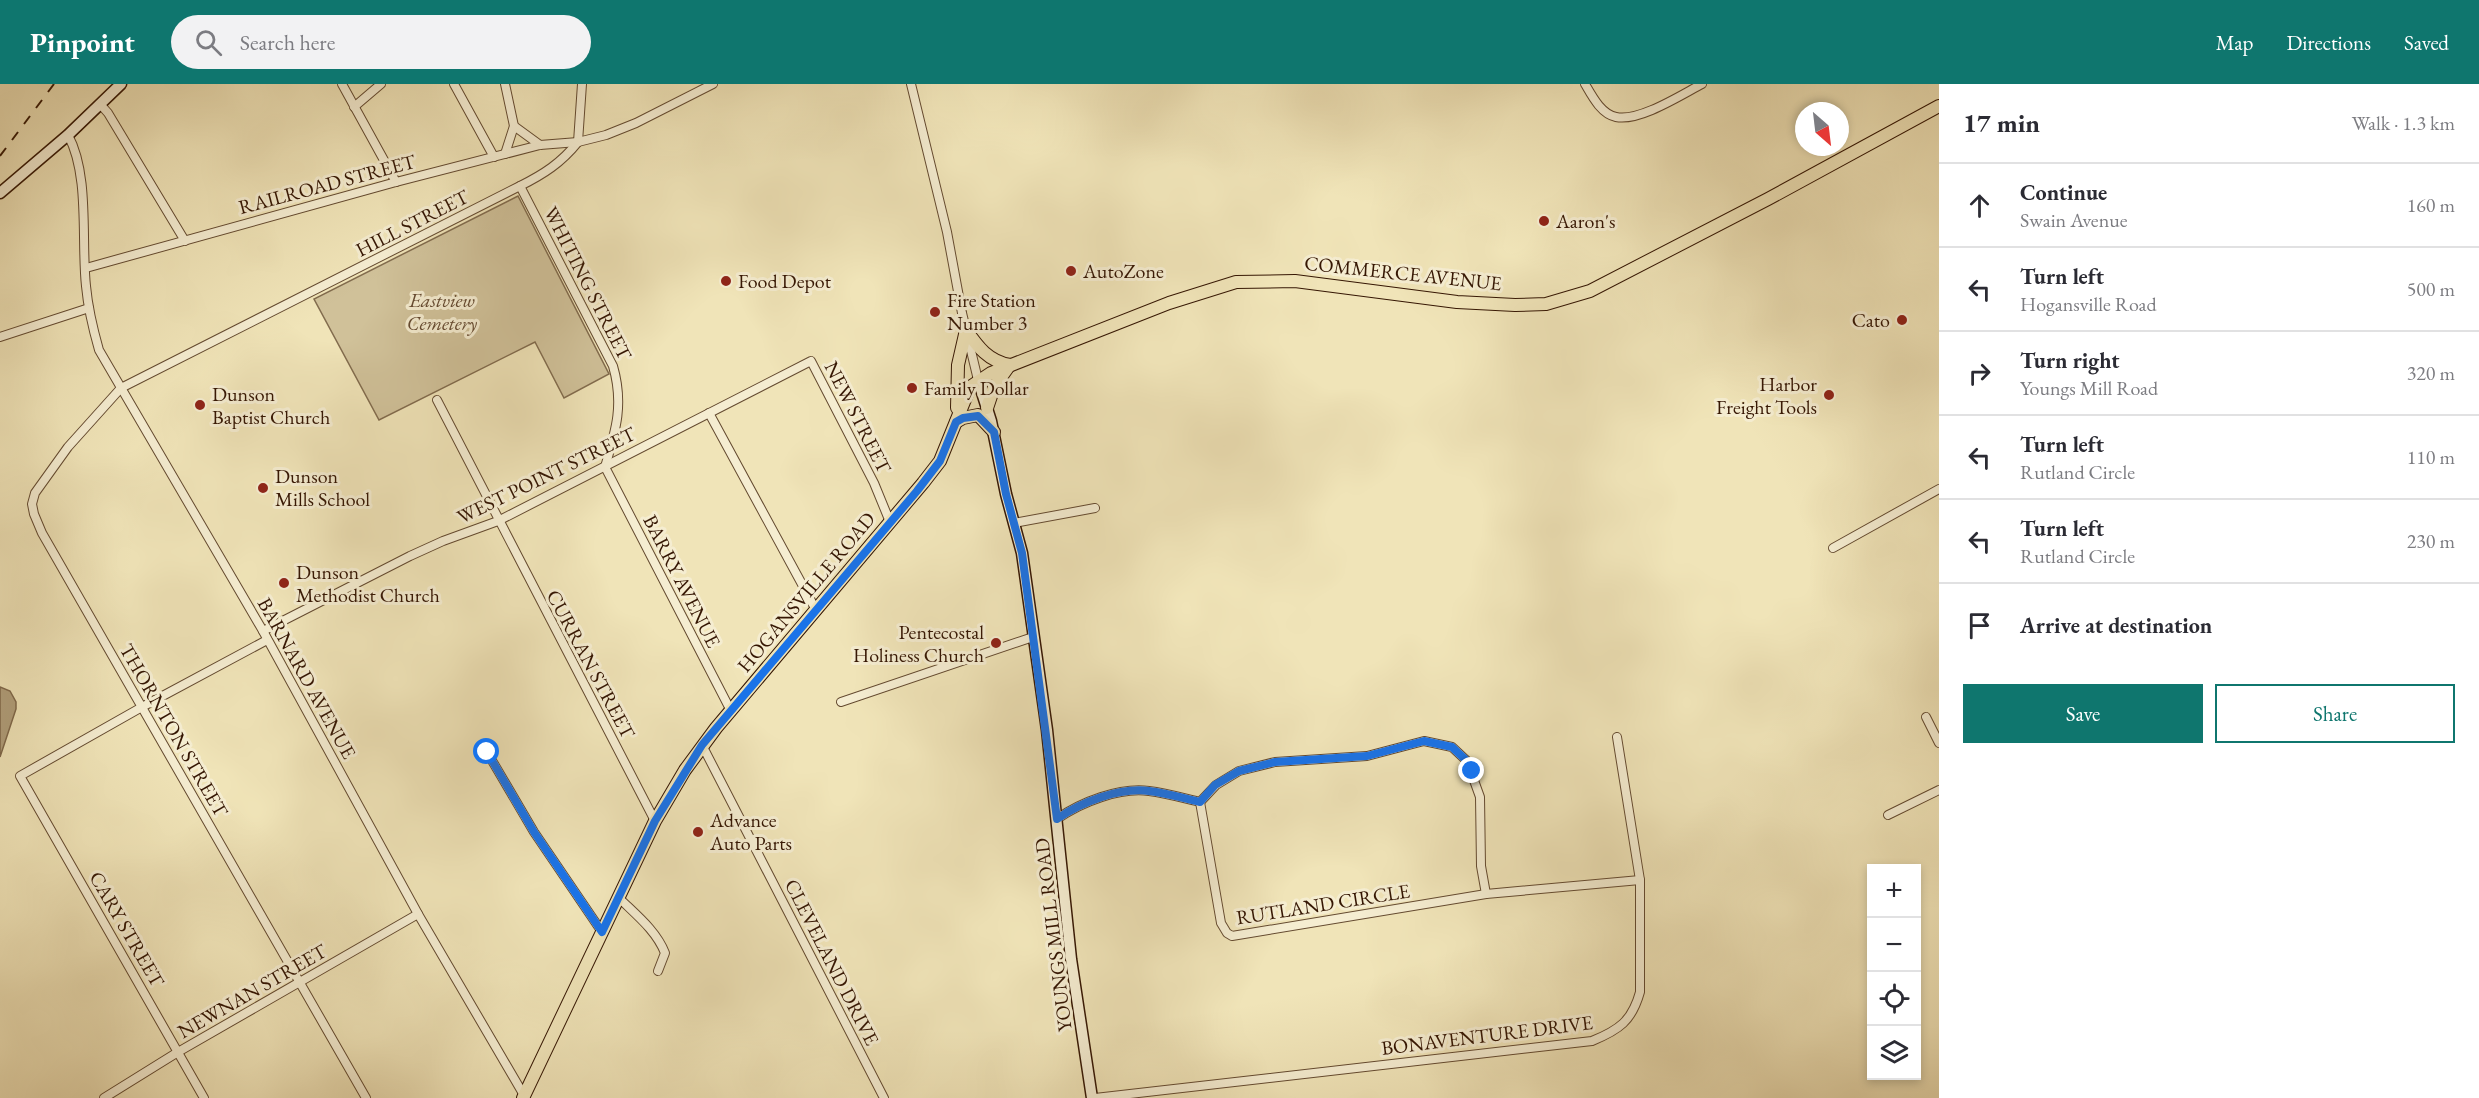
<!DOCTYPE html>
<html lang="en">
<head>
<meta charset="utf-8">
<style>
	:root { --surface:#fff; --page:#f2f2f3; --text:#2b2b33; --muted:#7c7c81; --line:#e1e1e2; --accent:#0f766e }
	body { margin:0; font-family:"EB Garamond",serif; background:var(--page); color:var(--text) }
	.controls { position:absolute; right:18px; bottom:18px; display:grid; overflow:hidden; border-radius:0px; box-shadow:0 3px 9px #0003 }
	.controls button { width:54px; height:54px; display:grid; place-items:center; padding:0; border:0; border-bottom:2px solid var(--line); background:var(--surface); color:var(--text); font:30px sans-serif }
	.compass { position:absolute; left:1795px; top:18px; width:54px; height:54px; border-radius:50%; background:var(--surface); box-shadow:0 3px 9px #0003; rotate:152deg }
	.stop { position:absolute; width:18px; height:18px; margin:-14px; border:4px solid #1a73e8; border-radius:50%; background:#fff }
	.stop.end { background:#1a73e8; border-color:#fff; box-shadow:0 2px 6px #0008 }
	.list { margin:0; padding:0; list-style:none }
	h2 { display:flex; justify-content:space-between; align-items:center; height:78px; margin:0; padding:0 24px; font-size:26px }
	h2 small { font-size:20px; font-weight:400; color:var(--muted) }
	.list li { display:grid; grid-template-columns:39px 1fr auto; gap:18px; align-items:center; box-sizing:border-box; height:84px; padding:0 24px; border-top:2px solid var(--line) }
	.list b { display:block; font-size:22px; white-space:nowrap }
	.list p { margin:0; font-size:20px; white-space:nowrap; color:var(--muted) }
	.list em { font-size:20px; font-style:normal; color:var(--muted) }
	.actions { display:flex; gap:12px; padding:18px 24px }
	.actions a { flex:1; padding:14px 0; border:2px solid var(--accent); border-radius:0px; text-align:center; font-size:21px; color:var(--accent) }
	.actions .main { background:var(--accent); color:#fff }
	.icon { flex:none; width:33px; height:33px; fill:none; stroke:currentColor; stroke-width:2; stroke-linecap:round; stroke-linejoin:round }
	.map { position:relative; flex:none; width:1939px; height:1014px; overflow:hidden }
	header { display:flex; align-items:center; gap:36px; box-sizing:border-box; height:84px; padding:0 30px; background:var(--accent); color:#fff }
	header strong { font-size:28px }
	nav { display:flex; gap:33px; margin-inline-start:auto; font-size:21px }
	.search { width:420px; height:54px; background:var(--page); display:flex; align-items:center; gap:15px; box-sizing:border-box; padding:0 21px; border-radius:33px; color:var(--muted); font-size:22px }
	main { display:flex }
	aside { flex:1; background:var(--surface) }
	.map>svg:first-child { display:block }
	.green { fill:#d0c199; stroke:#826c4e; stroke-width:1.5 }
	.water { fill:#b09e7a; stroke:#7f684a; stroke-width:1.5 }
	.lines { fill:none; stroke-linecap:round; stroke-linejoin:round }
	.street-casing { stroke:#644a30; stroke-width:10 }
	.secondary-casing { stroke:#351603; stroke-width:13 }
	.primary-casing { stroke:#351603; stroke-width:14 }
	.street { stroke:#f5edd1; stroke-width:8 }
	.secondary { stroke:#f5edd1; stroke-width:10 }
	.primary { stroke:#f0e4b8; stroke-width:12 }
	.rail { stroke:#351603; stroke-width:2; stroke-dasharray:10 10; stroke-linecap:butt }
	.route { stroke:#1a73e8; stroke-width:8 }
	.poi-dot { fill:#8f2418; stroke:#f5edd1; stroke-width:2 }
	.labels { text-anchor:middle; stroke-width:6; stroke-linejoin:round; paint-order:stroke }
	.street-label { font-size:20px; fill:#351603; stroke:#f5edd1 }
	.poi-label { font-size:20px; fill:#351603; stroke:#f5edd1; text-anchor:start }
	.park-label { font-size:20px; font-style:italic; fill:#644930; stroke:#f5edd1 }
</style>
</head>
<body>
<header>
<strong>Pinpoint</strong>
<div class="search"><svg class="icon" aria-label="search" viewBox="0 0 24 24"><circle cx="10" cy="10" r="6"/><path d="M15 15l6 6"/></svg>Search here</div>
<nav><a>Map</a><a>Directions</a><a>Saved</a></nav>
</header>
<main>
<div class="map">
<svg width="1939" height="1014" viewBox="0 0 1939 1014">
	<rect width="100%" height="100%" fill="#f0e4b8"/>
	<filter id="stains"><feTurbulence type="fractalNoise" baseFrequency=".00333" numOctaves="4"/><feColorMatrix values="0 0 0 0 .2 0 0 0 0 .09 0 0 0 0 .02 0 0 0 .5 -.17"/></filter>
	<radialGradient id="worn" r=".72"><stop offset=".6" stop-color="#630" stop-opacity="0"/><stop offset="1" stop-color="#630" stop-opacity=".3"/></radialGradient>
	<polygon class="green" points="518,112 609,290 564,314 535,258 379,336 314,215"/>
	<polygon class="water" points="0,603 10,607 16,618 16,625 0,673"/>
	<g class="lines">
		<defs>
			<g id="street">
				<polyline points="342,0 396,98"/>
				<polyline points="454,0 494,73"/>
				<polyline points="505,0 514,42 540,61"/>
				<polyline points="911,0 947,148 962,229 978,296"/>
				<path d="M 1585,0 C 1592,12 1601,30 1616,33 C 1639,38 1681,11 1702,0"/>
				<polyline points="100,20 108,29 185,157"/>
				<polyline points="354,23 381,0"/>
				<path d="M 68,51 C 90,91 81,157 86,202 C 88,224 93,245 99,266 L 263,547 L 418,830 L 525,1013"/>
				<polyline points="578,58 582,0"/>
				<polyline points="505,70 514,42"/>
				<path d="M 520,102 L 613,282 C 624,320 616,346 605,383 L 731,627"/>
				<polyline points="86,184 396,98 540,61 578,58 606,51 636,39 713,0"/>
				<polyline points="0,253 89,224"/>
				<polyline points="437,316 655,737"/>
				<polyline points="709,329 816,526"/>
				<polyline points="1014,439 1095,424"/>
				<polyline points="1833,464 1939,405"/>
				<polyline points="263,547 410,472 443,457 498,437 811,277 874,399 890,438"/>
				<polyline points="841,618 1033,553"/>
				<polyline points="1926,633 1939,659"/>
				<polyline points="702,661 884,1014"/>
				<polyline points="487,668 534,748 602,848"/>
				<polyline points="1200,718 1221,839 1227,849 1232,852 1486,810 1640,796"/>
				<polyline points="1888,731 1939,706"/>
				<path d="M 1057,735 C 1081,718 1120,703 1149,707 C 1166,709 1183,714 1200,718 L 1216,701 L 1239,687 L 1275,678 L 1367,672 L 1424,657 L 1452,663 L 1467,677 L 1480,713 L 1481,782 L 1486,810"/>
				<path d="M 618,813 C 635,830 656,846 665,869 L 658,887"/>
				<polyline points="104,1014 178,968 418,830"/>
				<polyline points="204,1014 20,692 142,623 267,556"/>
				<path d="M 366,1014 L 42,449 L 34,430 L 32,420 L 35,409 L 68,363 L 121,304 L 520,102 C 544,90 561,79 578,58"/>
				<path d="M 1095,1014 L 1592,957 C 1619,946 1632,937 1640,908 L 1640,796 L 1617,653"/>
			</g>
			<g id="secondary">
				<polyline points="0,109 68,51 121,0"/>
				<polyline points="978,296 991,337 1006,410 1022,469 1047,646 1071,875 1092,1014"/>
			</g>
			<g id="primary">
				<path d="M 966,246 C 978,263 988,277 1010,281"/>
				<polyline points="957,324 958,281 966,246"/>
				<polyline points="987,324 994,303 1009,282"/>
				<polyline points="956,338 963,334 978,331 994,348"/>
				<polyline points="523,1014 655,737 685,686 716,644 923,399 940,377 970,303 991,289 1169,219 1236,198 1295,197 1457,218 1515,221 1546,220 1590,207 1768,115 1939,22"/>
			</g>
		</defs>
		<use href="#street" class="street-casing"/>
		<use href="#secondary" class="secondary-casing"/>
		<use href="#primary" class="primary-casing"/>
		<use href="#street" class="street"/>
		<use href="#secondary" class="secondary"/>
		<use href="#primary" class="primary"/>
		<polyline class="rail" points="0,72 54,0"/>
	</g>
	<g class="lines">
		<path class="route" d="M 487,668 L 534,748 L 602,848 L 655,737 L 702,661 L 917,407 L 940,377 L 956,338 L 963,334 L 978,332 L 994,348 L 1006,410 L 1022,469 L 1057,735 C 1081,718 1120,703 1149,707 C 1166,709 1183,714 1200,718 L 1215,701 L 1239,687 L 1275,678 L 1367,672 L 1424,657 L 1452,663 L 1467,677 L 1472,687"/>
	</g>
	<g class="poi-dot">
		<circle cx="1544" cy="137" r="6"/>
		<circle cx="1071" cy="187" r="6"/>
		<circle cx="726" cy="197" r="6"/>
		<circle cx="935" cy="228" r="6"/>
		<circle cx="1902" cy="236" r="6"/>
		<circle cx="912" cy="304" r="6"/>
		<circle cx="1829" cy="311" r="6"/>
		<circle cx="200" cy="321" r="6"/>
		<circle cx="263" cy="404" r="6"/>
		<circle cx="284" cy="499" r="6"/>
		<circle cx="996" cy="559" r="6"/>
		<circle cx="698" cy="748" r="6"/>
	</g>
	<g class="labels">
		<g class="street-label">
			<text transform="translate(327 100) rotate(-15)" y="7">RAILROAD STREET</text>
			<text transform="translate(412 139) rotate(-27)" y="7">HILL STREET</text>
			<text transform="translate(1403 189) rotate(6)" y="7">COMMERCE AVENUE</text>
			<text transform="translate(588 199) rotate(63)" y="7">WHITING STREET</text>
			<text transform="translate(858 333) rotate(63)" y="7">NEW STREET</text>
			<text transform="translate(546 391) rotate(-26)" y="7">WEST POINT STREET</text>
			<text transform="translate(682 497) rotate(63)" y="7">BARRY AVENUE</text>
			<text transform="translate(806 508) rotate(-50)" y="7">HOGANSVILLE ROAD</text>
			<text transform="translate(591 580) rotate(62)" y="7">CURRAN STREET</text>
			<text transform="translate(307 594) rotate(61)" y="7">BARNARD AVENUE</text>
			<text transform="translate(174 646) rotate(60)" y="7">THORNTON STREET</text>
			<text transform="translate(1323 820) rotate(-9)" y="7">RUTLAND CIRCLE</text>
			<text transform="translate(127 845) rotate(60)" y="7">CARY STREET</text>
			<text transform="translate(1053 851) rotate(-97)" y="7">YOUNGS MILL ROAD</text>
			<text transform="translate(832 878) rotate(63)" y="7">CLEVELAND DRIVE</text>
			<text transform="translate(252 907) rotate(-30)" y="7">NEWNAN STREET</text>
			<text transform="translate(1487 951) rotate(-7)" y="7">BONAVENTURE DRIVE</text>
		</g>
		<g class="poi-label">
			<text x="1556" y="144">Aaron's</text>
			<text x="1083" y="194">AutoZone</text>
			<text x="738" y="204">Food Depot</text>
			<text x="947" y="223">Fire Station<tspan x="947" dy="23">Number 3</tspan></text>
			<text x="1890" y="243" text-anchor="end">Cato</text>
			<text x="1817" y="307" text-anchor="end">Harbor<tspan x="1817" dy="23">Freight Tools</tspan></text>
			<text x="924" y="311">Family Dollar</text>
			<text x="212" y="317">Dunson<tspan x="212" dy="23">Baptist Church</tspan></text>
			<text x="275" y="399">Dunson<tspan x="275" dy="23">Mills School</tspan></text>
			<text x="296" y="495">Dunson<tspan x="296" dy="23">Methodist Church</tspan></text>
			<text x="984" y="555" text-anchor="end">Pentecostal<tspan x="984" dy="23">Holiness Church</tspan></text>
			<text x="710" y="743">Advance<tspan x="710" dy="23">Auto Parts</tspan></text>
		</g>
		<g class="park-label">
			<text x="442" y="223">Eastview<tspan x="442" dy="23">Cemetery</tspan></text>
		</g>
	</g>
	<rect width="100%" height="100%" filter="url(#stains)"/>
	<rect width="100%" height="100%" fill="url(#worn)"/>
</svg>
<div class="controls">
<button>+</button>
<button>−</button>
<button><svg class="icon" aria-label="locate" viewBox="0 0 24 24"><circle cx="12" cy="12" r="6"/><path d="M12 2v4M12 18v4M2 12h4M18 12h4"/></svg></button>
<button><svg class="icon" aria-label="layers" viewBox="0 0 24 24"><path d="M12 4l9 5-9 5-9-5zM3 14l9 5 9-5"/></svg></button>
</div>
<svg class="compass" viewBox="-18 -18 36 36"><path d="M0-13l5 13h-10z" fill="#e53935"/><path d="M0 13l5-13h-10z" fill="#7c7c81"/></svg>
<div class="stop" style="left:487px;top:668px"></div>
<div class="stop end" style="left:1472px;top:687px"></div>
</div>
<aside>
<h2>17 min<small>Walk · 1.3 km</small></h2>
<ul class="list">
<li><svg class="icon" aria-label="ahead" viewBox="0 0 24 24"><path d="M12 20V5M6 11l6-6 6 6"/></svg><div><b>Continue</b><p>Swain Avenue</p></div><em>160 m</em></li>
<li><svg class="icon" aria-label="left" viewBox="0 0 24 24"><path d="M17 20v-9H6M10 6l-5 5 5 5"/></svg><div><b>Turn left</b><p>Hogansville Road</p></div><em>500 m</em></li>
<li><svg class="icon" aria-label="right" viewBox="0 0 24 24"><path d="M7 20v-9h11M14 6l5 5-5 5"/></svg><div><b>Turn right</b><p>Youngs Mill Road</p></div><em>320 m</em></li>
<li><svg class="icon" aria-label="left" viewBox="0 0 24 24"><path d="M17 20v-9H6M10 6l-5 5 5 5"/></svg><div><b>Turn left</b><p>Rutland Circle</p></div><em>110 m</em></li>
<li><svg class="icon" aria-label="left" viewBox="0 0 24 24"><path d="M17 20v-9H6M10 6l-5 5 5 5"/></svg><div><b>Turn left</b><p>Rutland Circle</p></div><em>230 m</em></li>
<li><svg class="icon" aria-label="arrive" viewBox="0 0 24 24"><path d="M6 21V4h12l-3 4 3 4H6"/></svg><div><b>Arrive at destination</b></div></li>
</ul>
<div class="actions"><a class="main">Save</a><a>Share</a></div>
</aside>
</main>
</body>
</html>
